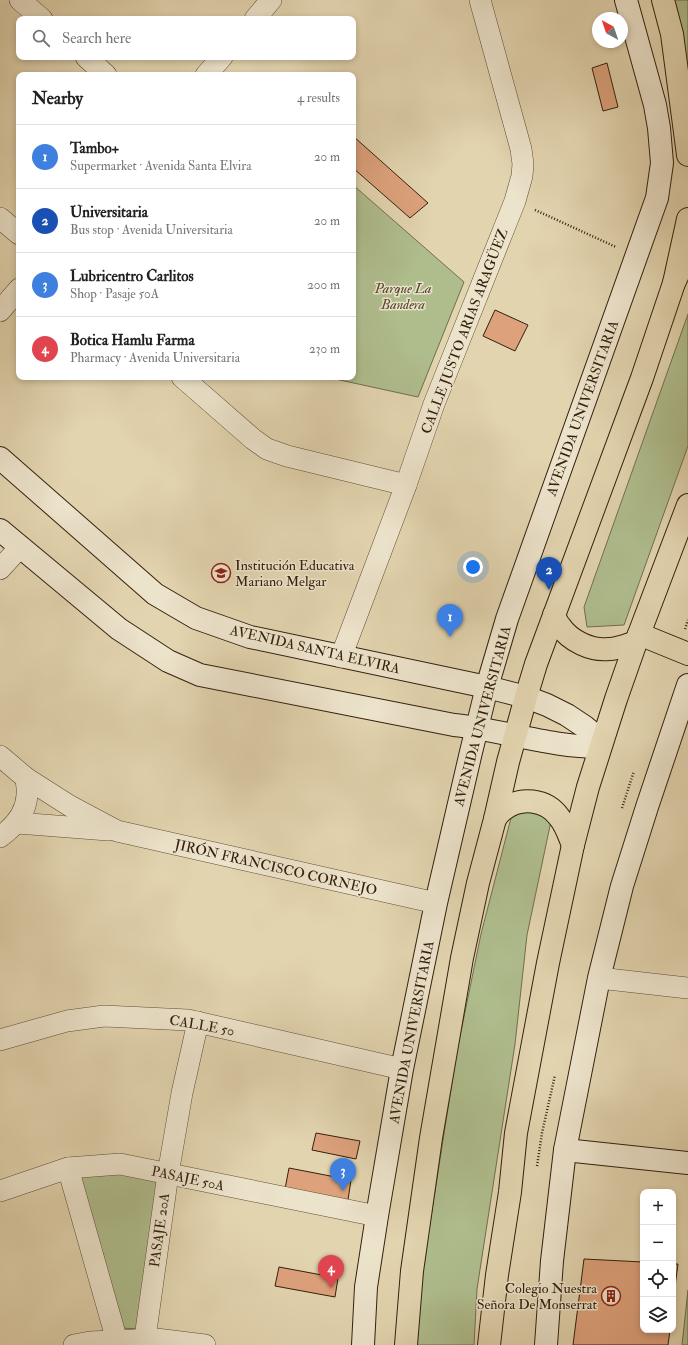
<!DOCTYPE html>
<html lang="en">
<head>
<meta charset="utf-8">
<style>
	:root { --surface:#fff; --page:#f6f6f6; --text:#202124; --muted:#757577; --line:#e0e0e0; --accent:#2563eb }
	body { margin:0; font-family:"IM FELL Double Pica",serif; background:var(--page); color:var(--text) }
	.controls { position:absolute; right:12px; bottom:12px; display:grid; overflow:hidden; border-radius:8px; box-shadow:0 2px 6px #0003 }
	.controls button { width:36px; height:36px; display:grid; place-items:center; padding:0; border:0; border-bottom:1px solid var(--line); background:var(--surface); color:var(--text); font:20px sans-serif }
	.compass { position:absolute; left:592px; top:12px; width:36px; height:36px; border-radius:50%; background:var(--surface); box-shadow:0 2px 6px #0003; rotate:320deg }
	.you { position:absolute; left:473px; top:567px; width:14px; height:14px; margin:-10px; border:3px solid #fff; border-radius:50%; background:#1a73e8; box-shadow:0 0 0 6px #1a73e833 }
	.badge { display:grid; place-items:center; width:26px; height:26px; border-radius:50%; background:var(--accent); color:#fff; font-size:13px; font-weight:700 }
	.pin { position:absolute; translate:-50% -33px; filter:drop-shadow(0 1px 2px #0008) }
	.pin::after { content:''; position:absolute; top:21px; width:14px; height:12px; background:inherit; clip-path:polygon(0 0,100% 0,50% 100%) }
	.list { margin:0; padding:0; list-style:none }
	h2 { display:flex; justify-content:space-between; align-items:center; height:52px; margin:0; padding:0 16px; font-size:17px }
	h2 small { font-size:13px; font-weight:400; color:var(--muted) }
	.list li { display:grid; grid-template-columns:26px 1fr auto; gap:12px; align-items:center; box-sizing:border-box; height:64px; padding:0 16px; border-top:1px solid var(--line) }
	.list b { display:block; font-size:15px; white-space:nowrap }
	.list p { margin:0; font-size:13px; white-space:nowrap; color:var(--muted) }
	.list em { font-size:13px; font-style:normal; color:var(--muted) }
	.icon { flex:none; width:22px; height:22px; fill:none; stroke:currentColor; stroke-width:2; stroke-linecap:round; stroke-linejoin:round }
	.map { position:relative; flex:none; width:688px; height:1345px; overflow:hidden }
	.search { position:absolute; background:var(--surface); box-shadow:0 2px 6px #0003; left:16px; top:16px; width:340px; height:44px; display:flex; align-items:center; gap:10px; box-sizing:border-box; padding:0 14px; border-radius:8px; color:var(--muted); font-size:15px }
	.panel { position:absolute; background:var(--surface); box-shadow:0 2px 6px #0003; left:16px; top:72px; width:340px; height:308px; border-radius:8px }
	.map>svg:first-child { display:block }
	.green { fill:#afbd8d; stroke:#716e4e }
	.building { fill:#dda27c; stroke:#33200e }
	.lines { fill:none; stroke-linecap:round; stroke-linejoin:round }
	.street-casing { stroke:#5f4d36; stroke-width:22 }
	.secondary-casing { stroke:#33200e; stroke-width:24 }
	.primary-casing { stroke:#33200e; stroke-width:24 }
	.highway-casing { stroke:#33200e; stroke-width:24 }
	.path { stroke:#33200e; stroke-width:2.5; stroke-dasharray:1 2; stroke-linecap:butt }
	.street { stroke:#ece3cb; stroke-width:21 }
	.secondary { stroke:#ece3cb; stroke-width:22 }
	.primary { stroke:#e2d4af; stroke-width:22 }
	.highway { stroke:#e2d4af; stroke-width:22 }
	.labels { text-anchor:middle; stroke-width:3; stroke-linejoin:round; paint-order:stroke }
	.park-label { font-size:14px; font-style:italic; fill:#52472e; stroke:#ece3cb }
	.street-label { font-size:14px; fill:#33200e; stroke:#ece3cb }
	.poi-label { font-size:14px; fill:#33200e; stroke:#ece3cb; text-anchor:start }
</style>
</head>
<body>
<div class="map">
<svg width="688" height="1345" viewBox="0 0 688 1345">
	<rect width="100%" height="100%" fill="#e2d4af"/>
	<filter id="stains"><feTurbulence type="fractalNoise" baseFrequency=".005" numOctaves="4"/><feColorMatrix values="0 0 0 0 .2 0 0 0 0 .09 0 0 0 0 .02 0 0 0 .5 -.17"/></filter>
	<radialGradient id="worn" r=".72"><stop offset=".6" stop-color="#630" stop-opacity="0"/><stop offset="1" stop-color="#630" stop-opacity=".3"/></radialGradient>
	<g class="green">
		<polygon points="670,0 688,0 688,73"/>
		<polygon points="353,185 464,282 418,397 326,377 353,377"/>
		<polygon points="688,314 688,446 624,625 587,627 584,607"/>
		<polygon points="526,806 551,821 527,935 515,1044 477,1289 474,1345 417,1345 420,1287 457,1051 481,934 512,814"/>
		<polygon points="119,1174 158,1179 140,1329 120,1328 80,1176"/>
		<polygon points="688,1290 688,1345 682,1345"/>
	</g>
	<g class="building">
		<polygon points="607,63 618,107 603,111 592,68"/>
		<polygon points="353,136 428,203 410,218 353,168"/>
		<polygon points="495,310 528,325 515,351 483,336"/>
		<polygon points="316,1133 360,1141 356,1159 312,1150"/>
		<polygon points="289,1168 351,1180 348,1200 285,1189"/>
		<polygon points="584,1259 643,1262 643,1330 670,1330 668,1345 573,1345"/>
		<polygon points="673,1264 678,1264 673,1302"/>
		<polygon points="279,1267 338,1278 335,1297 275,1286"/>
	</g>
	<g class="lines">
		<defs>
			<g id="street">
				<polyline points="20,0 42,19"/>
				<polyline points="255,19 271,0"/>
				<polyline points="86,57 106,75"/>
				<polyline points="206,75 222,57"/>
				<polyline points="0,218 19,234"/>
				<polyline points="0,311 19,289"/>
				<polyline points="182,377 253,439 267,449 287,456 406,485"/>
				<polyline points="0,569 20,547"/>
				<polyline points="341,657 406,485 434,404 515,201 522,176 523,164 521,149 480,0"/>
				<polyline points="0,756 26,778 70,806 117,831 436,903"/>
				<polyline points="17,823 108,830"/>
				<path d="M 0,837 C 14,827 26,813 27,795 C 28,789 26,783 26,778"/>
				<polyline points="599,978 688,988"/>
				<polyline points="0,1040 67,1021 104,1016 188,1020 402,1069"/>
				<polyline points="68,1168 117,1341"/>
				<polyline points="0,1191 68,1168 120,1164 377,1216"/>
				<polyline points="74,1345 90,1342 156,1339 205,1345"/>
				<polyline points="144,1345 168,1174 182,1093 198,1022"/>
			</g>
			<g id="secondary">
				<polyline points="0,458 155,594 196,618 250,637 487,687 526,697 547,705 567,715 585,727 602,741"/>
				<path d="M 0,530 L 119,629 L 168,661 L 200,675 L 454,725 C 503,730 550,747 600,747"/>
				<polyline points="565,1150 688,1163"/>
				<polyline points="363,1345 366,1287 377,1216 402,1069 436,903 471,752 487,687 507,619 657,198 662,163 659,128 655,105 626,0"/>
				<polyline points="546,1345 552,1261 565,1150 599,978 622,886 647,807 688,685"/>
			</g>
			<g id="primary">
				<path d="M 554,615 C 556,619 557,623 560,626 C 570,641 591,651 609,649 C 618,649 627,645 636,642"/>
				<polyline points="639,634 688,654"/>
				<path d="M 495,819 C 497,816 500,812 503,810 C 520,796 546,799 559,817 C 566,825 569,836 573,845"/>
				<polyline points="406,1345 412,1271 431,1138 462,958 478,883 495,819 508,762 526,697 536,664 642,378 674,283 682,266"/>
				<polyline points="489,1345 497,1275 510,1192 516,1133 548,963 573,845 588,787 616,699 636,642 688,505"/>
			</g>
			<g id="highway">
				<polyline points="663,0 672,34 688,155"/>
				<polyline points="674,283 688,219"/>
			</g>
		</defs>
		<use href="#street" class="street-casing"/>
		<use href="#secondary" class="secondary-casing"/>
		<use href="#primary" class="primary-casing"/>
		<use href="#highway" class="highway-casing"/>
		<g class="path">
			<polyline points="535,210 616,247"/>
			<polyline points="685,629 688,620"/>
			<polyline points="622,808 634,771"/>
			<polyline points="537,1166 542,1133 555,1075"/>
		</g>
		<use href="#street" class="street"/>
		<use href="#secondary" class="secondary"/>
		<use href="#primary" class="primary"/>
		<use href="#highway" class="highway"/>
	</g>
	<defs>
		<symbol id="school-ring" viewBox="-11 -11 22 22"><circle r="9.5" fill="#ece3cb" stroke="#8f2418" stroke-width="1.5"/><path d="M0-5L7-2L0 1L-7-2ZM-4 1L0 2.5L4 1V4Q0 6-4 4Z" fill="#8f2418"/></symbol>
		<symbol id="building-ring" viewBox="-11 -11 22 22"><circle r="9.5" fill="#ece3cb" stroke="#8f2418" stroke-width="1.5"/><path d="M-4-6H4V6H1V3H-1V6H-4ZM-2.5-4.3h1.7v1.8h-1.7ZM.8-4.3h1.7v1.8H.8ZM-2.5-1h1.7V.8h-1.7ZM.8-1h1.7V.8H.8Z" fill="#8f2418"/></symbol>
	</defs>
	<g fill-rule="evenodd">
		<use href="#school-ring" x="210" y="562" width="22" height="22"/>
		<use href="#building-ring" x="600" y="1285" width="22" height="22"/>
	</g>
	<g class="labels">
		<g class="park-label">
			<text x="403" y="293">Parque La<tspan x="403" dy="16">Bandera</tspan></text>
		</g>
		<g class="street-label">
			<text transform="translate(464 331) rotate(-69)" y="5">CALLE JUSTO ARIAS ARAGÜEZ</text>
			<text transform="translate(582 408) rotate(-70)" y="5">AVENIDA UNIVERSITARIA</text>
			<text transform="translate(315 649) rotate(13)" y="5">AVENIDA SANTA ELVIRA</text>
			<text transform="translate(482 716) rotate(-75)" y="5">AVENIDA UNIVERSITARIA</text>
			<text transform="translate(276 867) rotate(13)" y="5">JIRÓN FRANCISCO CORNEJO</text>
			<text transform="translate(202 1025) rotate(10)" y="5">CALLE 50</text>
			<text transform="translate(411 1032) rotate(-79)" y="5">AVENIDA UNIVERSITARIA</text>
			<text transform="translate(188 1178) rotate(12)" y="5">PASAJE 50A</text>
			<text transform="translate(159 1230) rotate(-82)" y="5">PASAJE 20A</text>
		</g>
		<g class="poi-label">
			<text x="235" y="570">Institución Educativa<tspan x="235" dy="16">Mariano Melgar</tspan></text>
			<text x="597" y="1293" text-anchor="end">Colegio Nuestra<tspan x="597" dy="16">Señora De Monserrat</tspan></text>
		</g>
	</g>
	<rect width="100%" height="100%" filter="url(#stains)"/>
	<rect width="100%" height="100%" fill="url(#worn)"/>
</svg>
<div class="controls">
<button>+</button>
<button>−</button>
<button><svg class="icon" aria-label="locate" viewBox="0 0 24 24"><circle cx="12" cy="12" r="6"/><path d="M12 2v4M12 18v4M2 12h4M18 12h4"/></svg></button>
<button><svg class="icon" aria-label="layers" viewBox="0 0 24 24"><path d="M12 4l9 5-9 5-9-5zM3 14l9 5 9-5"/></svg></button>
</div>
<svg class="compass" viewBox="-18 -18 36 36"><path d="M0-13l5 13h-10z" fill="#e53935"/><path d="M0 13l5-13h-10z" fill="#757577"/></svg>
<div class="you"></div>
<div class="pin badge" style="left:450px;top:637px;background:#3f7fe0">1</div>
<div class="pin badge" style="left:549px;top:590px;background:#1a4fb4">2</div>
<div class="pin badge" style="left:343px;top:1191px;background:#3f7fe0">3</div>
<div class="pin badge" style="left:331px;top:1288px;background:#e0444e">4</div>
<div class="search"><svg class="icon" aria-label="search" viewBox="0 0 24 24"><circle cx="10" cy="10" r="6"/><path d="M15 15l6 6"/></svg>Search here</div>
<section class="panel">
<h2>Nearby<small>4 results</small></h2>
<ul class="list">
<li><span class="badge" style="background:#3f7fe0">1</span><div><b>Tambo+</b><p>Supermarket · Avenida Santa Elvira</p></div><em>20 m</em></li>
<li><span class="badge" style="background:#1a4fb4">2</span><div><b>Universitaria</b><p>Bus stop · Avenida Universitaria</p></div><em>20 m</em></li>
<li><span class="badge" style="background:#3f7fe0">3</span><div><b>Lubricentro Carlitos</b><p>Shop · Pasaje 50A</p></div><em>200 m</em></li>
<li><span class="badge" style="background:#e0444e">4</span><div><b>Botica Hamlu Farma</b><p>Pharmacy · Avenida Universitaria</p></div><em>230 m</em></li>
</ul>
</section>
</div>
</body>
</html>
